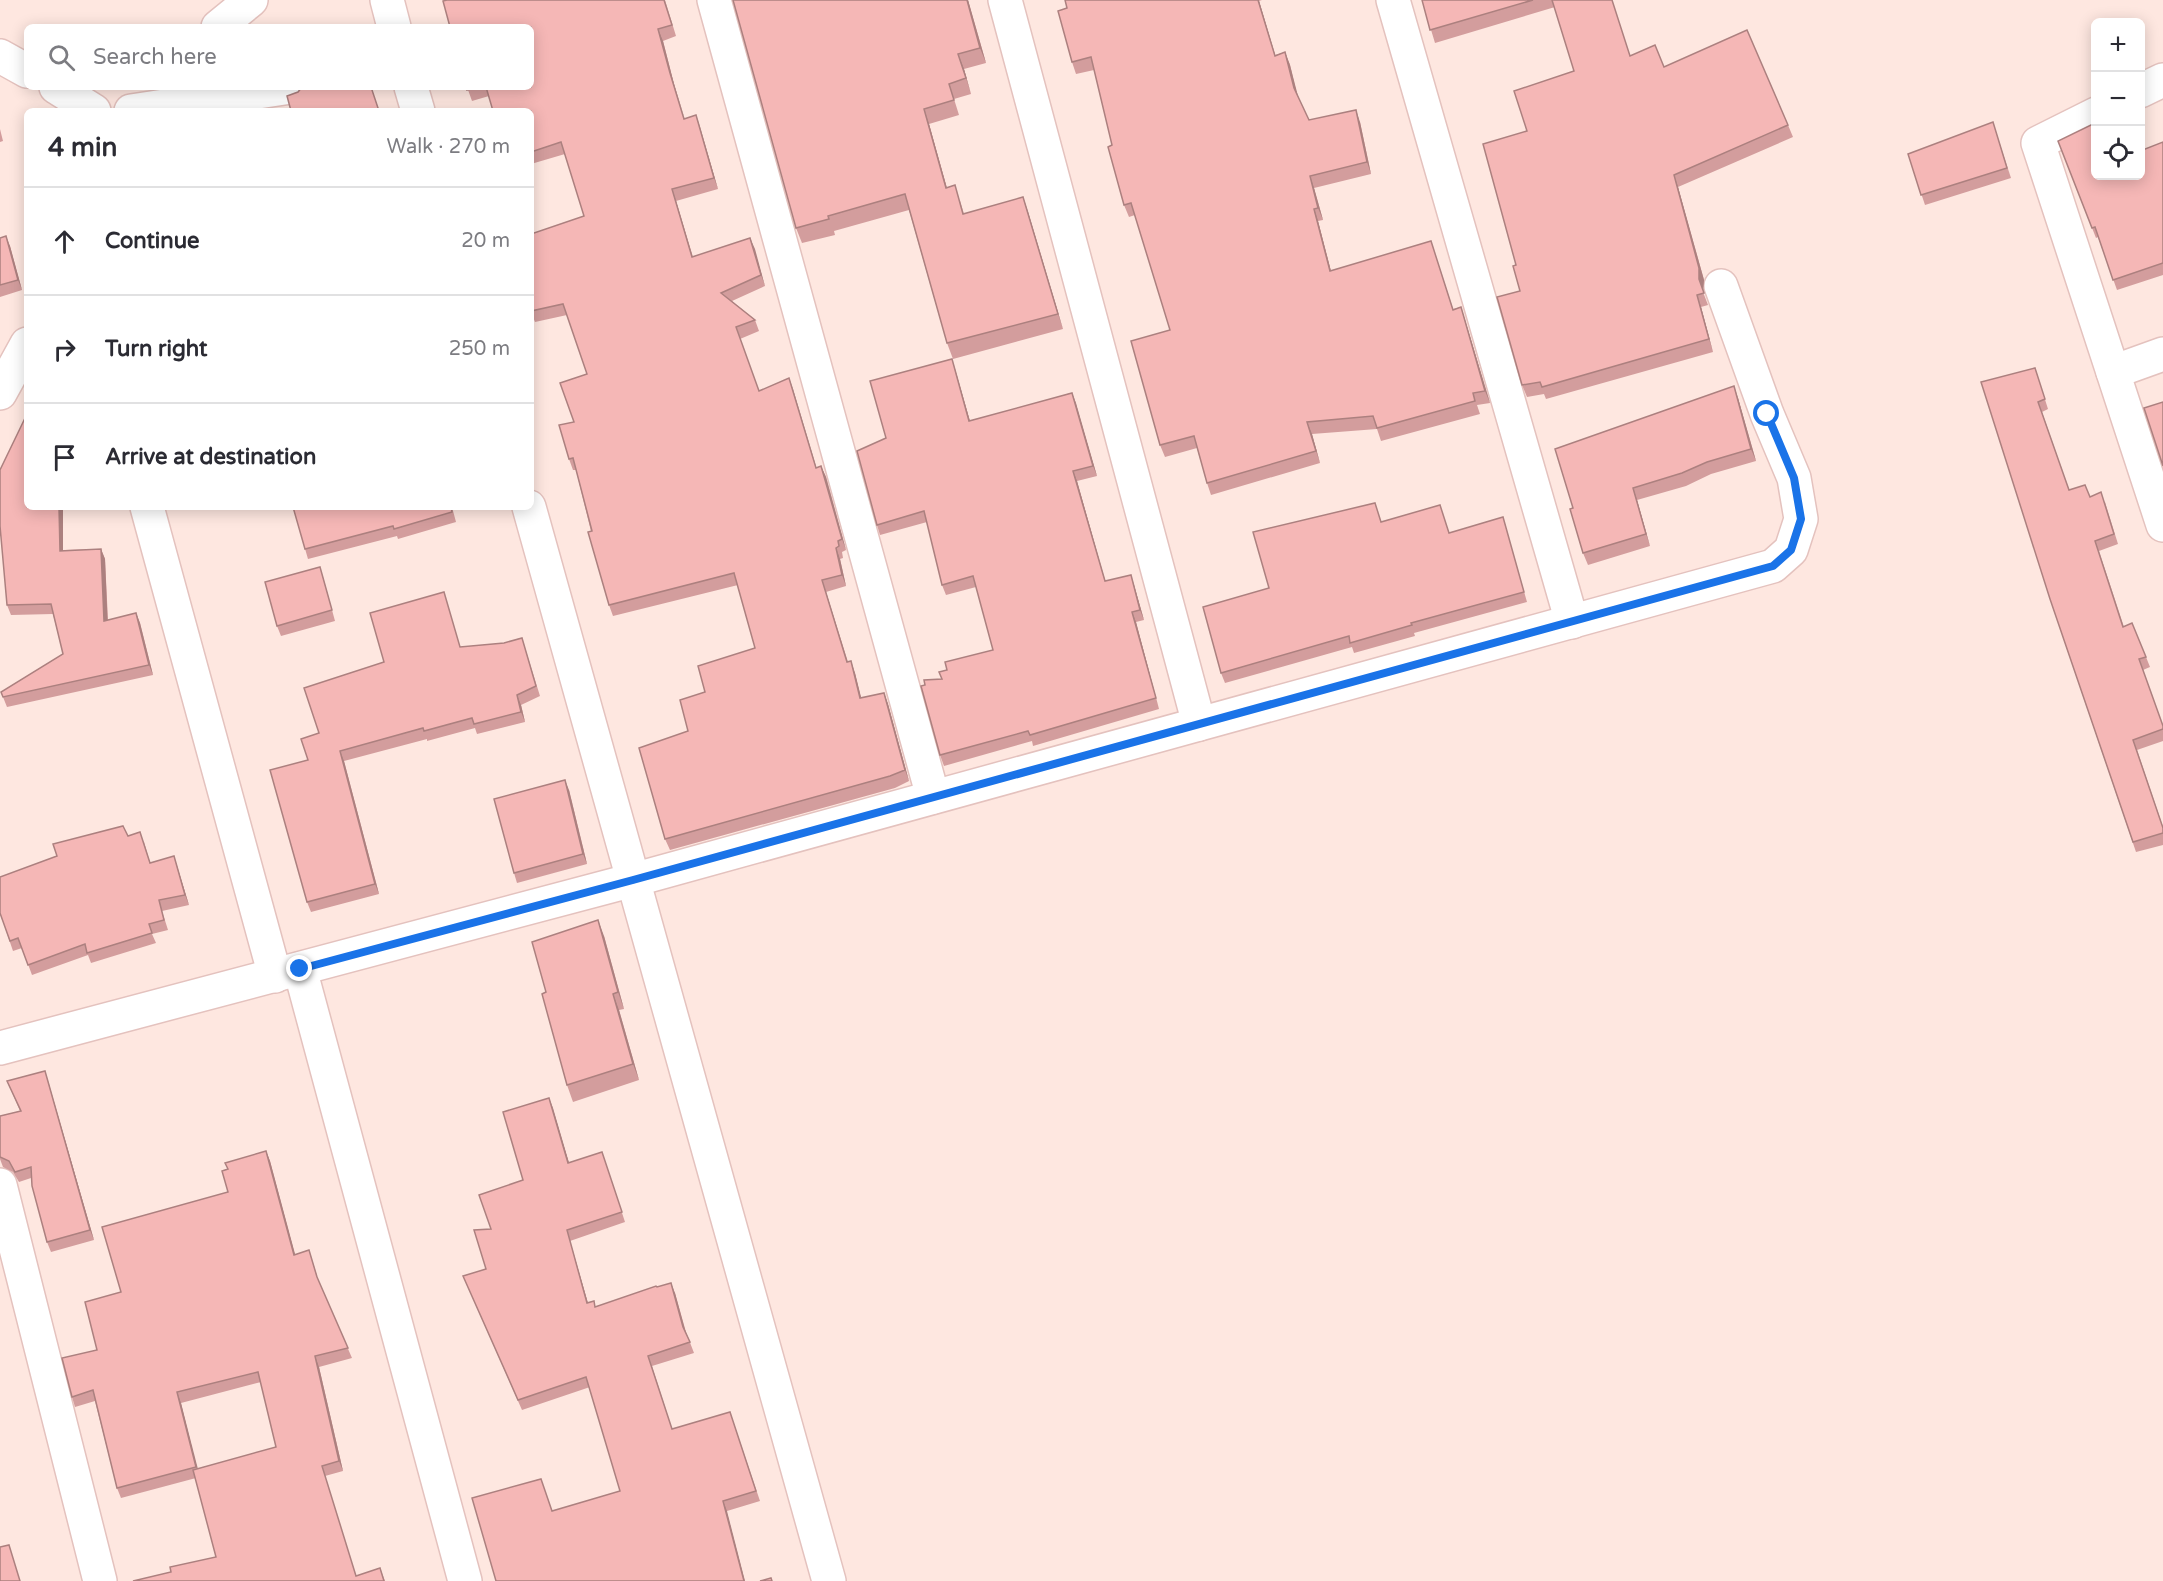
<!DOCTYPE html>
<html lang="en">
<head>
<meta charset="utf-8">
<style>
	:root { --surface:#fff; --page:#f2f2f3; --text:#2b2b33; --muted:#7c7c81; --line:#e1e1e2 }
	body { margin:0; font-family:"Varela Round",sans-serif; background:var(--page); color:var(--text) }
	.controls { position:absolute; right:18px; top:18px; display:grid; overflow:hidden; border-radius:9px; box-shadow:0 3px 15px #0003 }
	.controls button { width:54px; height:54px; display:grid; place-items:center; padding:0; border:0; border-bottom:2px solid var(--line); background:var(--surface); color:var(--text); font:30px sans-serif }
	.stop { position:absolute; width:18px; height:18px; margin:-14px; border:4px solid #1a73e8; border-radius:50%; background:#fff }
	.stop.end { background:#1a73e8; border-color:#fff; box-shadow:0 2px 6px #0008 }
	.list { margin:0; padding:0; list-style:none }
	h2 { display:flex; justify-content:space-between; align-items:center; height:78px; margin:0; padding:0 24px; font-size:26px }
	h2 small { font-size:20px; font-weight:400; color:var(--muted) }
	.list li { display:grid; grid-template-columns:39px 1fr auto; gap:18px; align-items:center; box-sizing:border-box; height:108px; padding:0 24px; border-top:2px solid var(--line) }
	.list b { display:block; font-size:22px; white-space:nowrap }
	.list em { font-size:20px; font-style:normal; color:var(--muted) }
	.icon { flex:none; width:33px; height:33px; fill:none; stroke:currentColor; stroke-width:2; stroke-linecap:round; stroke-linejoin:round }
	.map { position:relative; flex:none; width:2163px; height:1581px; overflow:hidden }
	.search { position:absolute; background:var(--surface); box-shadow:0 3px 15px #0003; left:24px; top:24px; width:510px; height:66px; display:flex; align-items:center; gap:15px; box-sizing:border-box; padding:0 21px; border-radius:9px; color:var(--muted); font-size:22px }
	.panel { position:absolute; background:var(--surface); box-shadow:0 3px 15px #0003; left:24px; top:108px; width:510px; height:402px; border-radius:9px }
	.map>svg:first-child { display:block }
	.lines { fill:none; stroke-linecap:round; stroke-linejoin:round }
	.minor-casing { stroke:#e4c2be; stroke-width:36 }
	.minor { stroke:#fff; stroke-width:33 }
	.wall { fill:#d39d9d; fill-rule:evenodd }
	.shaded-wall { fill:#ac807f }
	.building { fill:#f5b7b6; stroke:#ac807f; stroke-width:1.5 }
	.route { stroke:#1a73e8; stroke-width:8 }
</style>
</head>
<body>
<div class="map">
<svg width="2163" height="1581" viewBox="0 0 2163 1581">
	<rect width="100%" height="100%" fill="#fee7e0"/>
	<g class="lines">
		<defs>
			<g id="minor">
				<polyline points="387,0 394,27"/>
				<polyline points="714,0 933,797"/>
				<polyline points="1005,0 1199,724"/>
				<polyline points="1393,0 1572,622"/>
				<polyline points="218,27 251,0"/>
				<polyline points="0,56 27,71"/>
				<polyline points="56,87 94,111"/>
				<polyline points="411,87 418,111"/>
				<polyline points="2140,91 2163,80"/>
				<polyline points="131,111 291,87"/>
				<polyline points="2096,114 2038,143 2163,525"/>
				<polyline points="2113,372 2163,354"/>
				<polyline points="0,393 27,344"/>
				<polyline points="147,507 275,976"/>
				<polyline points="529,507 829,1581"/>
				<polyline points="300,969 465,1581"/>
				<polyline points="0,1048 633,880 1773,566 1791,550 1801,519 1794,478 1767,414 1721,286"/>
				<polyline points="0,1185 100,1581"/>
			</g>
		</defs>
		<use href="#minor" class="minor-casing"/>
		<use href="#minor" class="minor"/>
	</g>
	<g class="wall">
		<polygon points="447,0 665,0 676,36 663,41 674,84 684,119 696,115 718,189 676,201 693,257 750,238 765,286 732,301 755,320 759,331 740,339 759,391 789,378 816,468 821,466 826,477 846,550 842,552 843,558 840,559 846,586 826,592 848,662 855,673 861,698 884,693 888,704 909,781 895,788 670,850 665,839 688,731 705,692 755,648 738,585 613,616 609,605 576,470 573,470 569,459 574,422 587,374 567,315 535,322 531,312 531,234 584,216 565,154 531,164 531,111 489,96 472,101 467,87 531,87"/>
		<polygon points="968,0 986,63 964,69 971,94 954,99 959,115 929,124 947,188 960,201 964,214 1023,197 1028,212 1063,329 953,359 947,343 909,210 834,231 835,235 802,243 796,228"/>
		<polygon points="1065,0 1262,0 1259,1 1275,55 1285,52 1290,65 1297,95 1309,120 1360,122 1371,174 1314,188 1323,220 1318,221 1331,271 1431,241 1453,309 1461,307 1465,320 1490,403 1477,405 1480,414 1381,441 1377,429 1312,434 1320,463 1211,495 1207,483 1197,448 1165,457 1160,445 1170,330 1135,215 1129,217 1124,205 1112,145 1094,70 1076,74 1072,62 1067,8"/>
		<polygon points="1422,0 1612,0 1630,56 1664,67 1788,125 1793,137 1678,187 1704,280 1703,292 1708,305 1701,307 1713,352 1546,399 1544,394 1527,397 1522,385 1520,291 1516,265 1527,131 1574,71 1555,7 1435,43"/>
		<polygon points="0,129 3,141 0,142"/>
		<polygon points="1996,132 2011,178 1925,205 1908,154"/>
		<polygon points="2058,141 2096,176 2163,142 2163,275 2117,290 2098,237 2096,238"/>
		<polygon points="0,238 10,246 22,290 0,297"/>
		<polygon points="2035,368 2048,409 2042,412 2069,490 2105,502 2118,544 2099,551 2124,627 2146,657 2150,667 2143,670 2163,726 2163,741 2137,750 2163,827 2163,845 2136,852 2050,599"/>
		<polygon points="955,369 970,421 1072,393 1097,476 1077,481 1105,581 1134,585 1144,620 1136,622 1159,709 1033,746 1032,741 944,766 940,755 942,679 939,672 947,670 993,650 976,587 946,595 942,585 927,522 880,535 877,525 886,438"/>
		<polygon points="1738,398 1756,461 1711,474 1686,486 1637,500 1650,546 1588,565 1583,553 1573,508"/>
		<polygon points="0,470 63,507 63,550 101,549 105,559 108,620 136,613 140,623 153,675 7,707 1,692 63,654 53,614 11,615 7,605 2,536 0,536"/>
		<polygon points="1440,505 1449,533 1503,517 1527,602 1414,633 1415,636 1354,653 1352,647 1225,683 1221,673 1269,588 1378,513 1381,522"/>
		<polygon points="293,507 452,507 456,522 398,539 397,536 308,559"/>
		<polygon points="323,577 335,621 281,636 277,626"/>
		<polygon points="447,602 460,647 504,643 522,638 540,696 521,705 525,722 477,734 475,728 427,741 427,739 344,761 379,894 311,912 307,902 308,760 384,662"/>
		<polygon points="569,790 587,864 517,883 514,873"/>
		<polygon points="128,836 144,842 150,863 174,856 189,905 162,911 168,930 152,934 156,943 91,963 88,955 32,975 22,948 13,951 0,913"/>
		<polygon points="604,936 624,1009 619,1010 639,1080 573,1102 567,1085 546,992"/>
		<polygon points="45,1071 94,1240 51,1252 47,1242 31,1178 19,1182 13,1172 3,1167 0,1159 0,1116 20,1111 7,1081"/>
		<polygon points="549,1098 569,1163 602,1152 625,1222 570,1241 588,1303 595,1307 657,1287 675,1293 686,1332 694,1353 652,1366 672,1429 730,1412 760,1501 727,1511 552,1511 620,1491 590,1387 522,1410 463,1276 486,1269 491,1229 523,1180"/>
		<path d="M 266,1151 L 270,1161 L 295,1255 L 309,1250 L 319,1282 L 352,1358 L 319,1367 L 343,1471 L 325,1476 L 356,1576 L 380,1568 L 385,1581 L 133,1581 L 171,1572 L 216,1557 L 196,1478 L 121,1498 L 117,1488 L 95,1401 L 75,1407 L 72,1397 L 97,1350 L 121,1292 L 228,1192 L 228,1169 ZM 261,1382 L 276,1447 L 197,1469 L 181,1403 Z"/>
	</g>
	<g class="shaded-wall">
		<polygon points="967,0 968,0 986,63 980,48"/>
		<polygon points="1258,0 1259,1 1279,68 1275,56"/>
		<polygon points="658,29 663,41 674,84 688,130 670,73"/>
		<polygon points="1285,52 1290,65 1299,100 1294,88"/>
		<polygon points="958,54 964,69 971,94 966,78"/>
		<polygon points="924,109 929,124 951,203 946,188"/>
		<polygon points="1356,110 1360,122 1371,174 1367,162"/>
		<polygon points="696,115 700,127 718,189 714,178"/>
		<polygon points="1674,175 1678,187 1704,280 1703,292 1699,279"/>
		<polygon points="1310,176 1314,188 1323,220 1318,208"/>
		<polygon points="672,189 676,201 696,269 692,257"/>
		<polygon points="1023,197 1028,212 1063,329 1058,314"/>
		<polygon points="1314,209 1318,221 1334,283 1330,271"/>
		<polygon points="6,236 10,246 22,290 18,280"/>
		<polygon points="750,238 755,249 765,286 761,275"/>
		<polygon points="1697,295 1701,307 1713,352 1709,339"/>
		<polygon points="1461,307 1465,320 1490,403 1485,391"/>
		<polygon points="952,359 955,369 973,432 969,421"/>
		<polygon points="789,378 793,389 820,480 816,468"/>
		<polygon points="1734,386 1738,398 1756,461 1751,449"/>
		<polygon points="1072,393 1076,403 1097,476 1093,466"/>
		<polygon points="1307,422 1312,434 1320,463 1316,451"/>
		<polygon points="821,466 826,477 846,550 842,539"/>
		<polygon points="1073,471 1077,481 1108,591 1105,581"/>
		<polygon points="1633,488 1637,500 1650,546 1646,534"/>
		<polygon points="59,507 63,507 63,561 60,551"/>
		<polygon points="836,548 840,559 846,586 842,575"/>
		<polygon points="101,549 105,559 108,631 104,621"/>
		<polygon points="1131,575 1134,585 1144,620 1140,610"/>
		<polygon points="822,580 826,592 851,674 847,662"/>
		<polygon points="1132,612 1136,622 1159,709 1156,698"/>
		<polygon points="136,613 140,623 153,675 149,665"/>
		<polygon points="851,661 855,673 864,709 860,698"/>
		<polygon points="884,693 888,704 909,781 905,770"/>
		<polygon points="517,695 521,705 525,722 521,712"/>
		<polygon points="340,751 344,761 379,894 375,884"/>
		<polygon points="565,780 569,790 587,864 583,854"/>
		<polygon points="174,856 177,866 189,905 185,895"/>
		<polygon points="598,920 604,936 624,1009 618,992"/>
		<polygon points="613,994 619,1010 639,1080 633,1064"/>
		<polygon points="45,1071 48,1081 94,1240 90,1230"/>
		<polygon points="549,1098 553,1108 572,1173 568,1163"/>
		<polygon points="266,1151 270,1161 298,1265 294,1255"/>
		<polygon points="567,1230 570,1241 591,1314 587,1303"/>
		<polygon points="671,1283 675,1293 687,1337 683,1327"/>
		<polygon points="315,1356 319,1367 343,1471 339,1461"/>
		<polygon points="177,1392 181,1403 200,1477 196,1467"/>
		<polygon points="723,1501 727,1511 745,1581 744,1581"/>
	</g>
	<g class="building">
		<polygon points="447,0 664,0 672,25 658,29 670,73 684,119 696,115 714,178 672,189 692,257 750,238 761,275 721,293 755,320 736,327 759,391 789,378 816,468 821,466 842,539 838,541 839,546 836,548 842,575 822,580 847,662 851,661 860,698 884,693 905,770 890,776 665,839 639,748 688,731 680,700 705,692 698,666 755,648 734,573 609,605 588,532 592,531 573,458 569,459 559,425 574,422 560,383 587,374 563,304 531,311 531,234 584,216 561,142 531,152 531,111 493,111 486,87 531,87 531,27 450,27 443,1"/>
		<polygon points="733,0 967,0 980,48 958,54 966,78 949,84 954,100 924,109 946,188 955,185 963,214 1023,197 1058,314 947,343 905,194 828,216 829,219 796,228"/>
		<polygon points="1065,0 1258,0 1275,56 1285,52 1294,88 1309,120 1356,110 1367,162 1310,176 1318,208 1314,209 1330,271 1431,241 1453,310 1461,307 1485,391 1473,393 1475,401 1377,428 1373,416 1307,422 1316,451 1207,483 1194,436 1160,445 1131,341 1170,330 1131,203 1124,205 1108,147 1112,145 1091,57 1072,62 1058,11 1067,8"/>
		<polygon points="1422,0 1533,0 1430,30"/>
		<polygon points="1552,0 1612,0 1630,56 1655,45 1664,67 1747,30 1788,125 1674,175 1699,268 1699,279 1704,293 1697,295 1709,339 1542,387 1540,382 1522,385 1497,297 1520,291 1513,266 1516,265 1483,144 1527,131 1514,91 1574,71"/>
		<polygon points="302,87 371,87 379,111 291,111 287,96 298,92"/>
		<polygon points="467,87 478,87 467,90"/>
		<polygon points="1993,122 2007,168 1921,195 1908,154"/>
		<polygon points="2093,124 2096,129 2096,176 2140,176 2140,151 2163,142 2163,263 2113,280 2095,227 2092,228 2058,141"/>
		<polygon points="6,236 18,280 0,285 0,238"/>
		<polygon points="952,359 969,421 1072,393 1093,466 1073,471 1105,581 1131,575 1140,610 1132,612 1156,698 1030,735 1028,731 940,755 921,686 925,685 924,680 942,679 939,672 947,670 945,662 993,650 973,576 942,585 924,511 877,525 857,451 886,438 870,381"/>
		<polygon points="2035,368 2045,399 2038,402 2069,490 2085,485 2090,497 2101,492 2114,534 2095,541 2123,627 2132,623 2146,657 2139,659 2163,726 2163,729 2133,740 2163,828 2163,833 2133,842 2050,599 1981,382"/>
		<polygon points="1734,386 1751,449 1707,462 1682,473 1633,488 1646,534 1583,553 1570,509 1573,508 1555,449"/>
		<polygon points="2163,402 2163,466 2144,408"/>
		<polygon points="27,414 27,507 59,507 60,551 101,549 104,621 136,613 149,665 3,697 1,692 63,654 51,604 7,605 0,526 0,470"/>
		<polygon points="1375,503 1381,522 1440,505 1449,533 1503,517 1524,592 1411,623 1412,625 1350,643 1349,636 1221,673 1203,607 1269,588 1253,532"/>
		<polygon points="293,507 451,507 452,512 394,529 393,526 305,549"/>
		<polygon points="320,567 332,610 277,626 265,582"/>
		<polygon points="444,592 460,647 504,643 522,638 536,686 517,695 521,712 474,724 472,718 424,731 423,728 340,751 375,884 307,902 270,770 308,760 301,739 319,733 304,688 384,662 370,613"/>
		<polygon points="565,780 583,854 514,873 494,799"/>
		<polygon points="123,826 128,836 140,832 150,863 174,856 185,895 159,900 164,920 149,924 152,933 87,953 85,944 28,965 18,938 10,941 0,913 0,877 57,856 53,844"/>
		<polygon points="598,920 618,992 613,994 633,1064 567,1085 542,994 546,992 532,942"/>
		<polygon points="45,1071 90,1230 47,1242 32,1186 31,1167 15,1172 9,1161 0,1157 0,1116 21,1111 7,1081"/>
		<polygon points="549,1098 568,1163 602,1152 622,1212 567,1230 587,1303 594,1301 595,1307 656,1286 657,1287 671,1283 683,1327 690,1342 648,1356 672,1429 730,1412 756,1491 723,1501 744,1581 496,1581 472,1498 541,1479 552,1511 620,1491 586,1377 518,1400 463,1276 486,1269 474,1230 491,1229 479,1195 523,1180 503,1112"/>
		<polygon points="266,1151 294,1255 309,1250 317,1277 348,1348 315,1356 339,1461 322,1466 356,1576 380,1568 384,1581 133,1581 171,1572 170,1567 216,1557 193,1470 276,1447 258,1372 177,1392 196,1467 117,1488 93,1390 72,1397 62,1358 97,1350 85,1302 121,1292 102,1227 228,1192 222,1171 228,1169 225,1163"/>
		<polygon points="9,1545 20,1581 0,1581 0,1547"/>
		<polygon points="771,1578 772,1581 760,1581"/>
	</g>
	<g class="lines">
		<polyline class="route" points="300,969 633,880 1773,566 1791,550 1801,519 1794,478 1767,414"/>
	</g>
</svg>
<div class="controls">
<button>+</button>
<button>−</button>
<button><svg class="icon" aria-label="locate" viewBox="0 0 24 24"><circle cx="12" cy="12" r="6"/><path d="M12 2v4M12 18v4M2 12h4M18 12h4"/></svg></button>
</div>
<div class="stop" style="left:1767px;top:414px"></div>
<div class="stop end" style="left:300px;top:969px"></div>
<div class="search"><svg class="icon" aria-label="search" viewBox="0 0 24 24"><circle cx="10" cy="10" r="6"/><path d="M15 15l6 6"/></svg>Search here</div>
<section class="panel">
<h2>4 min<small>Walk · 270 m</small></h2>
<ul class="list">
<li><svg class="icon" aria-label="ahead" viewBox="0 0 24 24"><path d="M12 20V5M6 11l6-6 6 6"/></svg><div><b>Continue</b></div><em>20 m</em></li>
<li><svg class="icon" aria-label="right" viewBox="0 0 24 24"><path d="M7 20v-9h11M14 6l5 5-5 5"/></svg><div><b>Turn right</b></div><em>250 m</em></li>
<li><svg class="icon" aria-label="arrive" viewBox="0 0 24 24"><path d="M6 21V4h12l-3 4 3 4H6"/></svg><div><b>Arrive at destination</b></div></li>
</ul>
</section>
</div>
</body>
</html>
